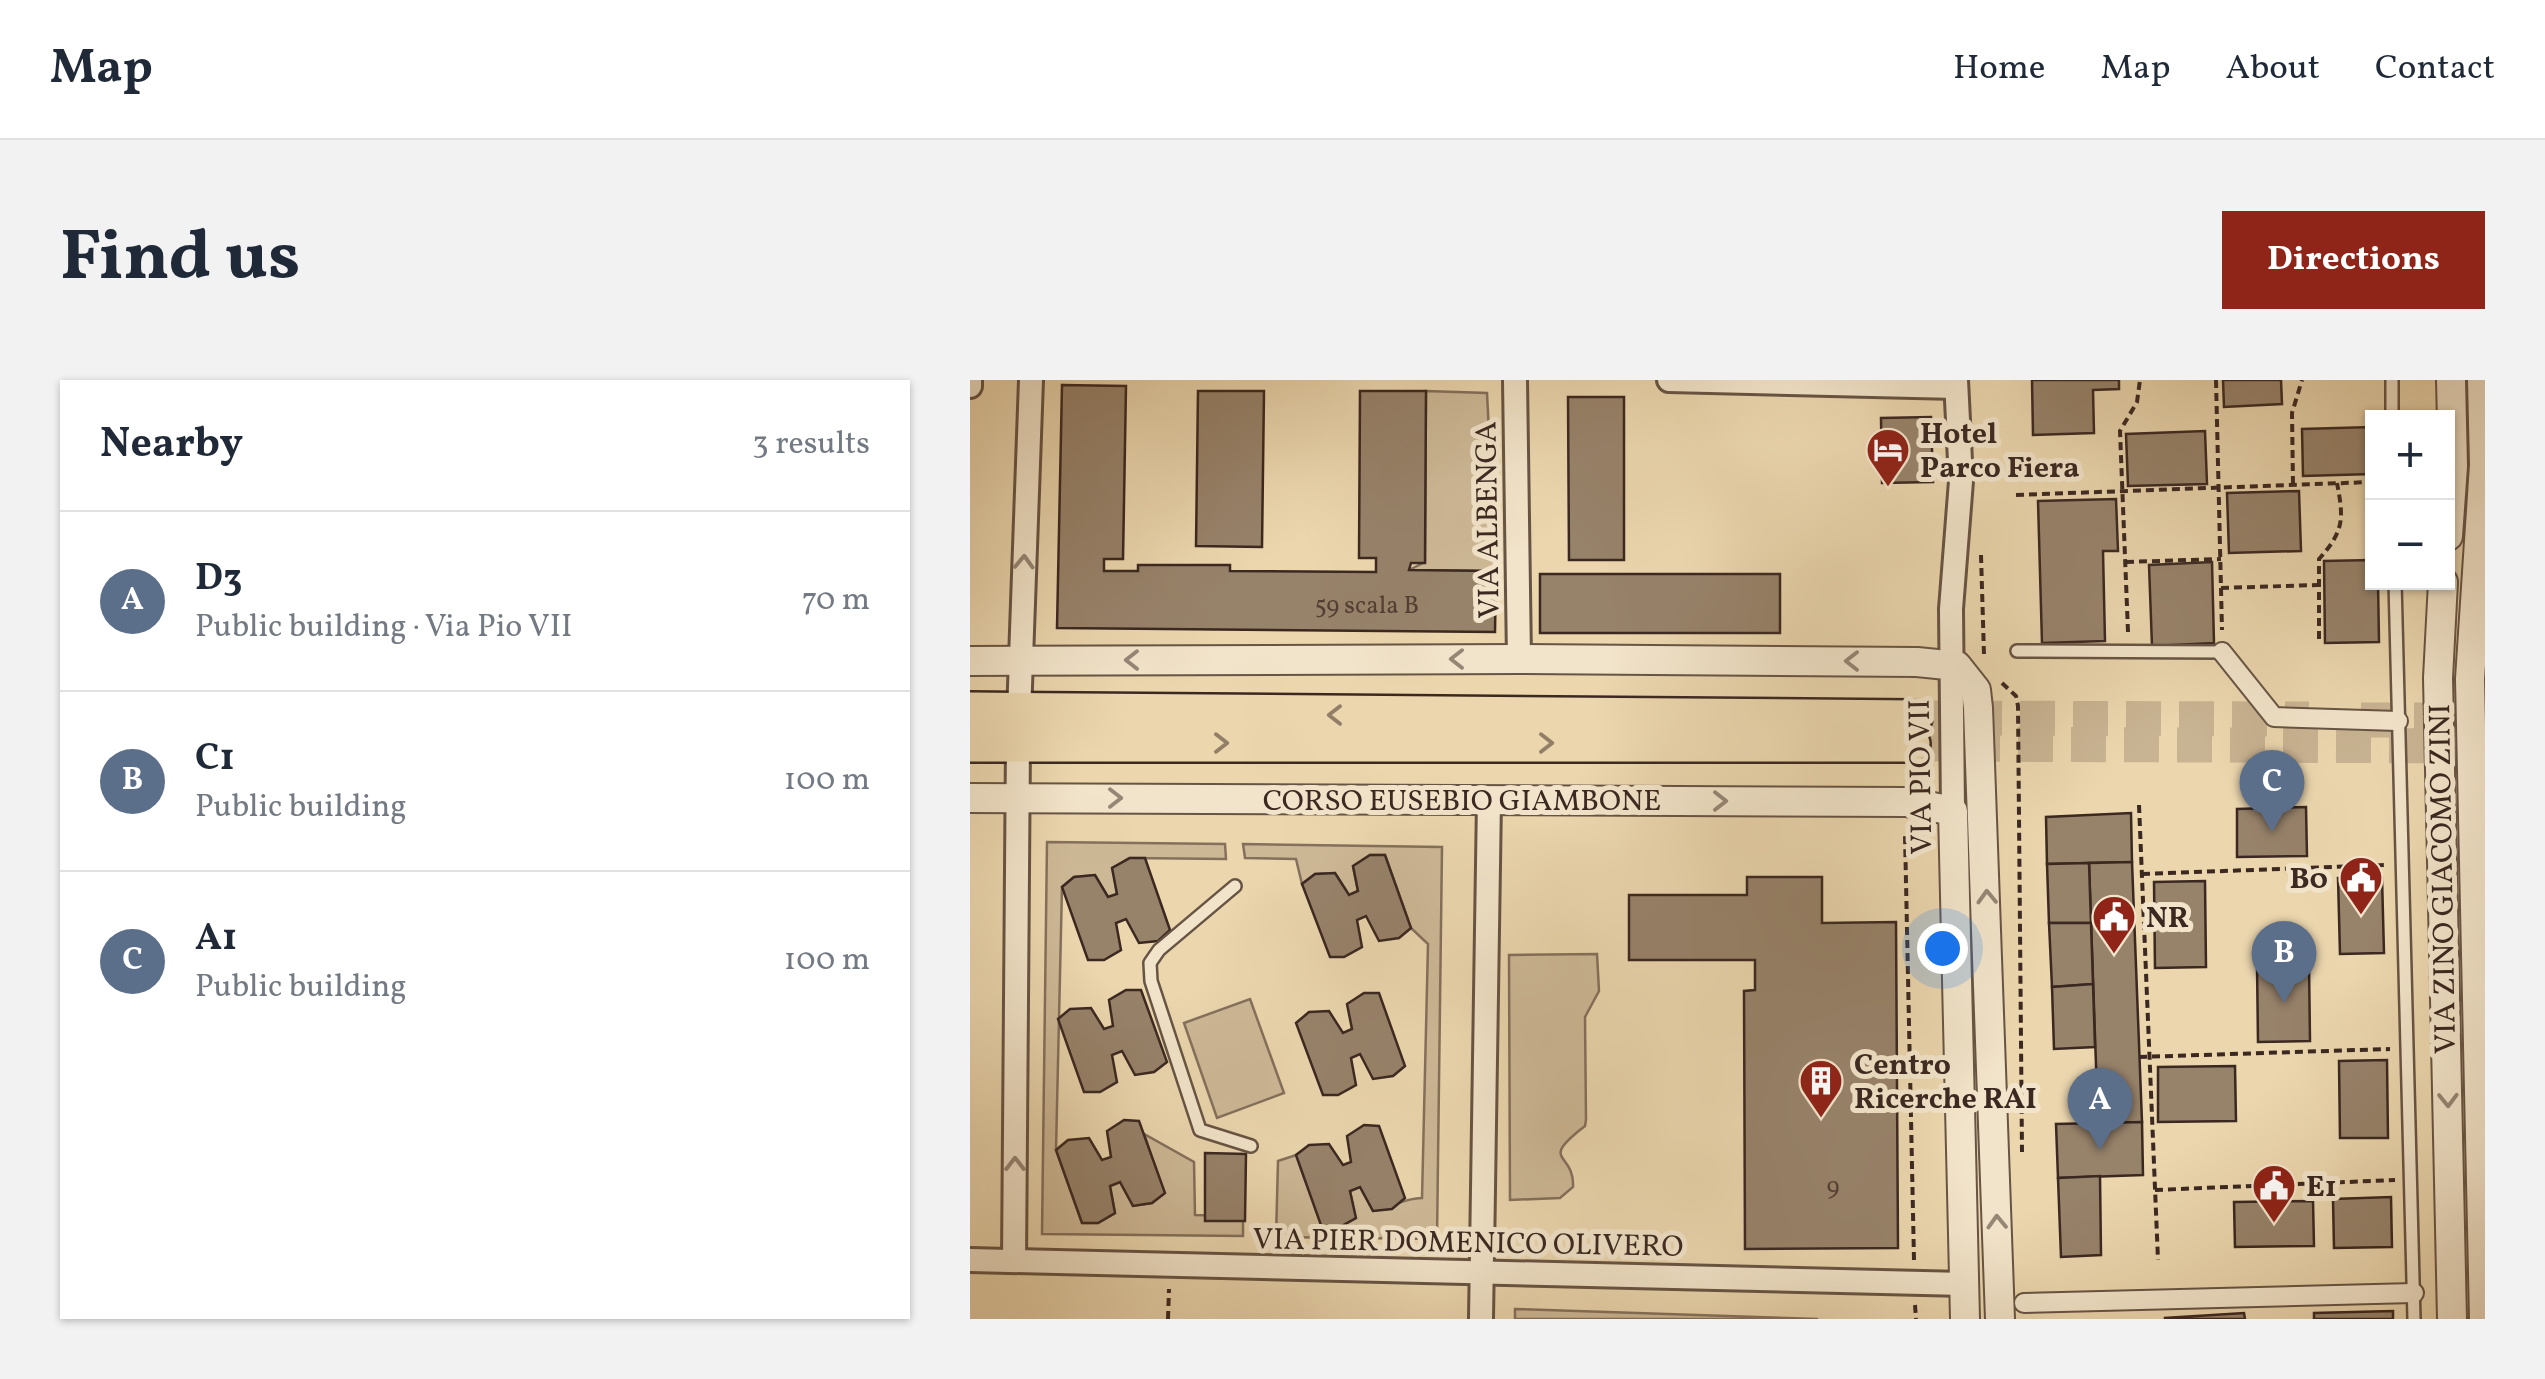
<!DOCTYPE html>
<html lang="en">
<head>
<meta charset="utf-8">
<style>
	:root { --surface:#fff; --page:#f2f2f3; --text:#1f2937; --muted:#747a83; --line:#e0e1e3; --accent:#8f2418 }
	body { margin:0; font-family:Vollkorn,serif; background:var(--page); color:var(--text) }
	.controls { position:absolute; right:30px; top:30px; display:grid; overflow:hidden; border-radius:0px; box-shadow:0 2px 8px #0004 }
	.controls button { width:90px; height:90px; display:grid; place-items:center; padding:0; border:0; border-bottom:2px solid var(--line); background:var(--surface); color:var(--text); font:50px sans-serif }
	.you { position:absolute; left:972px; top:568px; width:35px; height:35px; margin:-25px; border:8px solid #fff; border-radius:50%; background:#1a73e8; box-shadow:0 0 0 15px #1a73e833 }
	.badge { display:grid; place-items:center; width:65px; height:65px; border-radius:50%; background:var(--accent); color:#fff; font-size:32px; font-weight:700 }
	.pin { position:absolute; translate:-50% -82px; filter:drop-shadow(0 2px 5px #0008) }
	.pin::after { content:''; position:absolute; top:52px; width:35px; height:30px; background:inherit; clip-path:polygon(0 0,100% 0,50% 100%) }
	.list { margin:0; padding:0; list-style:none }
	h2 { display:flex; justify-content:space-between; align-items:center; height:130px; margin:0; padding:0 40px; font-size:42px }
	h2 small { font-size:32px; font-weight:400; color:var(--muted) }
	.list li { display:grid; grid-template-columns:65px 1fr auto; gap:30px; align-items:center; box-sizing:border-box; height:180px; padding:0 40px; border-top:2px solid var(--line) }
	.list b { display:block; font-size:38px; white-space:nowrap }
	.list p { margin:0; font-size:32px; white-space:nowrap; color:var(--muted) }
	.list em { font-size:32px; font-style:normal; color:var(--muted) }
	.map { position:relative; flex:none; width:1515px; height:939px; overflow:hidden; border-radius:0px }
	header { display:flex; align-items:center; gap:60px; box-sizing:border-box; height:140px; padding:0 50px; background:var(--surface); border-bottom:2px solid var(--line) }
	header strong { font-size:48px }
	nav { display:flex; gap:55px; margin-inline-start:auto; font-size:35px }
	.intro { display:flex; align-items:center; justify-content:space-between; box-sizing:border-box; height:240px; padding:0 60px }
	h1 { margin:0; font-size:70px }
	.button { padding:25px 45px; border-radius:0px; background:var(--accent); color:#fff; font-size:35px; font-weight:700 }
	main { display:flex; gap:60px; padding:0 60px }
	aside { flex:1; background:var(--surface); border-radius:0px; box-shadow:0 2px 8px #0004 }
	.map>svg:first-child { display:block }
	.green { fill:#cdb896; stroke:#84705c; stroke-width:2.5 }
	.building { fill:#97826a; stroke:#3b2821; stroke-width:2.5 }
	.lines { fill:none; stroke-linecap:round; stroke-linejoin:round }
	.primary-tunnel { stroke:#c8b392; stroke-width:35; stroke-dasharray:35 18; stroke-linecap:butt }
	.service-casing { stroke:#675444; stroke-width:16 }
	.pedestrian-casing { stroke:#675444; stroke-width:22 }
	.minor-casing { stroke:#675444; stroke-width:28 }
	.tertiary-casing { stroke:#675444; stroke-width:32 }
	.primary-casing { stroke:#3b2821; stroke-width:40 }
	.path { stroke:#3b2821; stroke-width:4; stroke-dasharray:8 5; stroke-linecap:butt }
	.service { stroke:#f2e4ca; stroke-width:11 }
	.pedestrian { stroke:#f2e4ca; stroke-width:18 }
	.minor { stroke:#f2e4ca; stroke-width:22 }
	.tertiary { stroke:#f2e4ca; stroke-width:28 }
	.primary { stroke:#ebd6ae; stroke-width:35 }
	.oneway { stroke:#968676 }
	.oneway2 { stroke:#937f68 }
	.labels { text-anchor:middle; stroke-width:10; stroke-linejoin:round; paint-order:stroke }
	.number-label { font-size:25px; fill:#523e33 }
	.poi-label { font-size:30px; font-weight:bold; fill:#3b2821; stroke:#f2e4ca; text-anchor:start }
	.street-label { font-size:30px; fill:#3b2821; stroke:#f2e4ca }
</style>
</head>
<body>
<header>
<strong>Map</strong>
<nav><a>Home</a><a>Map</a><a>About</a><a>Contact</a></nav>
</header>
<div class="intro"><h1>Find us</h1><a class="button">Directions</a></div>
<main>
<aside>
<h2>Nearby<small>3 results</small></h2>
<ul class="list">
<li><span class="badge" style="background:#5c6f8a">A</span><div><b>D3</b><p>Public building · Via Pio VII</p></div><em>70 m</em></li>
<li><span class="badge" style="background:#5c6f8a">B</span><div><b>C1</b><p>Public building</p></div><em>100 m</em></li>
<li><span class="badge" style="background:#5c6f8a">C</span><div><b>A1</b><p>Public building</p></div><em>100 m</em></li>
</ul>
</aside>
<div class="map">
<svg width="1515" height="939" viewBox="0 0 1515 939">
	<rect width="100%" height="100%" fill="#ebd6ae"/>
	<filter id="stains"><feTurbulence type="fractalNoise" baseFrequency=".002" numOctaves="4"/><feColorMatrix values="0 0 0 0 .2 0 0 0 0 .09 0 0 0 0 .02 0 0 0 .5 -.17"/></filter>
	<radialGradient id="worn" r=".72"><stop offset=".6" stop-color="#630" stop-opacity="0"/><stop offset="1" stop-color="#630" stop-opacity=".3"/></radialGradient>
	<g class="green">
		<polygon points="456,11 517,13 526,191 439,190 455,182"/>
		<polygon points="77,462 255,464 256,479 159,478 143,488 147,514 138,517 125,495 104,497 92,507 86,770 112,843 128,843 145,833 140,806 150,802 163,826 182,823 194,813 174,754 224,782 225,835 273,836 273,856 72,854"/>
		<path d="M 273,464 L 472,467 L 467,859 L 306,857 L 308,781 L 326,775 L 353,848 L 368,848 L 385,838 L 380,811 L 390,807 L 403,831 C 422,828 433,818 452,818 L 458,564 L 441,548 L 415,475 L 400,475 L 383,486 L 388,511 L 379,515 L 365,493 L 345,494 L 332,504 L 326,479 L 275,478 Z"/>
		<path d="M 627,574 L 629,611 L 615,637 L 616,740 L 615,746 C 567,783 605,771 603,807 L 590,818 L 540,820 L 539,575 Z"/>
		<polygon points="280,619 314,713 247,738 214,643"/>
		<polygon points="545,929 848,939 545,939"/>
	</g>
	<g class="building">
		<polygon points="1062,0 1149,0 1149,9 1123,10 1124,53 1063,55"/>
		<polygon points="1253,0 1311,0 1312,24 1254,27"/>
		<polygon points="92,5 156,6 153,179 134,179 134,191 168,191 168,185 260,185 260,191 406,192 406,178 389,178 390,11 456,11 455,183 441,183 439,190 526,191 525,252 87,248"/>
		<polygon points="228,11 294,11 292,167 226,166"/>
		<polygon points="598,17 654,17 654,180 599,180"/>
		<polygon points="961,37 963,102 912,103 911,38"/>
		<polygon points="1402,47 1402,94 1333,96 1332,49"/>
		<polygon points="1235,51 1237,104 1158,106 1156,54"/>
		<polygon points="1329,111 1331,171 1259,173 1257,113"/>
		<polygon points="1146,119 1148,171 1133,171 1135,261 1072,263 1068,121"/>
		<polygon points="1402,180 1402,202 1408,202 1409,262 1355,263 1354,181"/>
		<polygon points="1242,182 1244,263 1182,266 1179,185"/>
		<rect x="570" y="194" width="240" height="59"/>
		<polygon points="1336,427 1337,476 1267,477 1267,429"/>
		<polygon points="1161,433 1162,482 1077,484 1076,437"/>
		<polygon points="400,475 415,475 441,548 429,558 409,561 396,536 387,540 392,567 374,577 360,577 332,504 345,494 365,493 379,515 388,511 383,486"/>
		<polygon points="160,478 175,478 200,550 188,561 169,563 156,539 146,543 151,570 134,580 118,580 92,507 104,497 125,495 138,517 147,514 142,488"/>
		<polygon points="1162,482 1172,742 1128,743 1119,483"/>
		<polygon points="1119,483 1121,543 1079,543 1077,484"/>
		<polygon points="777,497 852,497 852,543 926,542 928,868 775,869 774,611 785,610 785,580 659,580 659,515 777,515"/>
		<polygon points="1412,497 1414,573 1370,574 1368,498"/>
		<polygon points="1235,501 1236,587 1185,588 1184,502"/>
		<polygon points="1079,543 1121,543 1123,604 1082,607"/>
		<polygon points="1339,584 1340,661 1288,662 1287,585"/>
		<polygon points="1123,604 1125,667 1084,669 1082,607"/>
		<polygon points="156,610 171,610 197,682 184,692 165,695 152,671 142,675 147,702 130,712 114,712 88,639 100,629 121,628 134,649 143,646 139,620"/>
		<polygon points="394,613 409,613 435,686 423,696 403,699 390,674 381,678 386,705 368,715 353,715 326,643 339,632 359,631 373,653 382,649 377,624"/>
		<polygon points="1417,680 1418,758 1370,758 1369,681"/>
		<polygon points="1265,686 1266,741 1188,742 1188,687"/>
		<polygon points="154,740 169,741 195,813 182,823 163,826 150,802 140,806 145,833 128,843 112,843 86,770 98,760 119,758 132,780 141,777 137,751"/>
		<polygon points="1172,742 1173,795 1088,798 1086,744"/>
		<polygon points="394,745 409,746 435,818 422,829 403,831 390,807 380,811 386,838 368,848 352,848 326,775 339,765 359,764 373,785 381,782 377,756"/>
		<polygon points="235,773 276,774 275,841 235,841"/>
		<polygon points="1130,796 1131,875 1091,877 1088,798"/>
		<polygon points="1421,817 1422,867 1364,868 1363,819"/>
		<polygon points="1343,821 1344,866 1265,867 1264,822"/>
		<polygon points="1423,931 1423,939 1344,939 1344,933"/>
		<polygon points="1274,933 1275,939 1195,939 1195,938"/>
	</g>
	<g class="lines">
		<g class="primary-tunnel">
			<polyline points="944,338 1339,339"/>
			<polyline points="1391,340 1515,340"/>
			<polyline points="942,364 1515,366"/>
		</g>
		<defs>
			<g id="service">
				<polyline points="1422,0 1422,38"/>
				<polyline points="1425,202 1444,939"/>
				<polyline points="1047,271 1252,272"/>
				<polyline points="265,506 189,570 180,583 181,601 230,750 281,766"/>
			</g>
			<g id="pedestrian">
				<polyline points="1252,272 1304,337 1428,341"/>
				<polyline points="1054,923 1444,913"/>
			</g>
			<g id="minor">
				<polyline points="545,0 549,279"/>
				<polyline points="699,0 986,7"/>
				<polyline points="0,6 0,0"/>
				<polyline points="983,431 981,229 991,101 986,0"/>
				<polyline points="0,880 994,904"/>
				<polyline points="44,881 48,362 61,0"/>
				<polyline points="511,939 519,420"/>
			</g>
			<g id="tertiary">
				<polyline points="1512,0 1514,85 1500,299 1514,939"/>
				<polyline points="1478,156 1483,86 1481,0"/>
				<polyline points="1473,202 1468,298 1482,939"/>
				<polyline points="0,281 549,279 947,282 987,286 1006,310 1008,328 1030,939"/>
				<polyline points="0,418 937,422 983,431 995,939"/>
			</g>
			<g id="primary">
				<polyline points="0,330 944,338"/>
				<polyline points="0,364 942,364"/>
			</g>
		</defs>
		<use href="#service" class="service-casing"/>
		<use href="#pedestrian" class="pedestrian-casing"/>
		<use href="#minor" class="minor-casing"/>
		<use href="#tertiary" class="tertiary-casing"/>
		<use href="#primary" class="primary-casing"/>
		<g class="path">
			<polyline points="1246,0 1252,250"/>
			<polyline points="1323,104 1322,33 1332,0"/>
			<polyline points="1046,115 1402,102"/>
			<polyline points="1011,175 1014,275"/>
			<polyline points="1156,182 1251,179"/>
			<polyline points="1251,208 1347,205"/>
			<polyline points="1158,252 1150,51 1167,22 1170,0"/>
			<path d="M 1349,259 L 1349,179 C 1374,151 1374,139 1367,103"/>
			<polyline points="1032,303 1046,316 1048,326 1052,772"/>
			<polyline points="1169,425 1188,880"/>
			<polyline points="1172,494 1417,485"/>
			<polyline points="1169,677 1420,669"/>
			<polyline points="1185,810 1425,800"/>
			<polyline points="944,880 935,455 955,453"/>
			<polyline points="945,925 946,939"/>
			<polyline points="198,939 199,909"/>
		</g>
		<use href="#service" class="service"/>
		<use href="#pedestrian" class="pedestrian"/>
		<use href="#minor" class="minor"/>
		<use href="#tertiary" class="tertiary"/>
		<use href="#primary" class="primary"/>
	</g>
	<defs><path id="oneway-chevron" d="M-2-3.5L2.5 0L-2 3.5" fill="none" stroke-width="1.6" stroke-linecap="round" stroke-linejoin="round" transform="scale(2.5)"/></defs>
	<g class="oneway">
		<use href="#oneway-chevron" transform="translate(54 182) rotate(-88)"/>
		<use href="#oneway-chevron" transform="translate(487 279) rotate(180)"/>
		<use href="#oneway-chevron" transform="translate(162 280) rotate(180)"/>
		<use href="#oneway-chevron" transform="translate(882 281) rotate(-180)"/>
		<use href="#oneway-chevron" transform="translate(145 418)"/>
		<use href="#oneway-chevron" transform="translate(750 421)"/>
		<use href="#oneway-chevron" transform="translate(1017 517) rotate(-92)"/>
		<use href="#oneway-chevron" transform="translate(1478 720) rotate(89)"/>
		<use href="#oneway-chevron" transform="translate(45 784) rotate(-90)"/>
		<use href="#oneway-chevron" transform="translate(1027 842) rotate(-92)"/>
	</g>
	<g class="oneway2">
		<use href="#oneway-chevron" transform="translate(365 335) rotate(-180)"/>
		<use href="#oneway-chevron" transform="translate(251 363)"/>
		<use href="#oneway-chevron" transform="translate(576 363)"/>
	</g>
	<defs>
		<symbol id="hotel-pin" viewBox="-11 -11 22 30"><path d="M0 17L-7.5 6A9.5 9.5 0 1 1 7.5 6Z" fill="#8f2418" stroke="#f2e4ca"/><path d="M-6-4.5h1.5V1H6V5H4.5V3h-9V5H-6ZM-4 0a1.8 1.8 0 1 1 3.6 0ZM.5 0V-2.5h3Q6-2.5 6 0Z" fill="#fff"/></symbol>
		<symbol id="civic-pin" viewBox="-11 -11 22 30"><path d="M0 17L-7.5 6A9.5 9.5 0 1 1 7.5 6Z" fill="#8f2418" stroke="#f2e4ca"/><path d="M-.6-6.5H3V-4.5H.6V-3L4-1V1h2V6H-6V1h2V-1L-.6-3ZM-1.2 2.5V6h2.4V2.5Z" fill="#fff"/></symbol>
		<symbol id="building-pin" viewBox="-11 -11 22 30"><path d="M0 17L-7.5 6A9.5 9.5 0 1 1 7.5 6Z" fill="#8f2418" stroke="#f2e4ca"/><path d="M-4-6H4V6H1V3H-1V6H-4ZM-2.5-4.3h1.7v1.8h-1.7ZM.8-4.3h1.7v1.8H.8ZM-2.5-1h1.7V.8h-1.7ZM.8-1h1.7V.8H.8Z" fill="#fff"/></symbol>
	</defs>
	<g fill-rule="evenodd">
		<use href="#hotel-pin" x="893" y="45" width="50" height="68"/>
		<use href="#civic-pin" x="1366" y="473" width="50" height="68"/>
		<use href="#civic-pin" x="1119" y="512" width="50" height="68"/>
		<use href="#building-pin" x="826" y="676" width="50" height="68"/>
		<use href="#civic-pin" x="1279" y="781" width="50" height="68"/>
	</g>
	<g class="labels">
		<g class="number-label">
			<text x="397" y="233">59 scala B</text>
			<text x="863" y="814">9</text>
		</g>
		<g class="poi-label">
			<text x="950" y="63">Hotel<tspan x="950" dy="34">Parco Fiera</tspan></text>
			<text x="1358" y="508" text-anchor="end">B0</text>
			<text x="1176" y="547">NR</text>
			<text x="884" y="694">Centro<tspan x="884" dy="34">Ricerche RAI</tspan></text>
			<text x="1336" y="816">E1</text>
		</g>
		<g class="street-label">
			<text transform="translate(517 140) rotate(-91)" y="10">VIA ALBENGA</text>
			<text transform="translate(950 397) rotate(-91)" y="10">VIA PIO VII</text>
			<text x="492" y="430">CORSO EUSEBIO GIAMBONE</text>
			<text transform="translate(1472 499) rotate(-91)" y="10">VIA ZINO GIACOMO ZINI</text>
			<text transform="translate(498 862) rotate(1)" y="10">VIA PIER DOMENICO OLIVERO</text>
		</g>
	</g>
	<rect width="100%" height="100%" filter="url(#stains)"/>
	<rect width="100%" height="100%" fill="url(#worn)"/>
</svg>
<div class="controls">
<button>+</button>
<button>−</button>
</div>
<div class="you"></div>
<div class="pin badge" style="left:1130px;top:770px;background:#5c6f8a">A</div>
<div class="pin badge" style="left:1314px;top:623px;background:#5c6f8a">B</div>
<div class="pin badge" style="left:1302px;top:452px;background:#5c6f8a">C</div>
</div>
</main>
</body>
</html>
